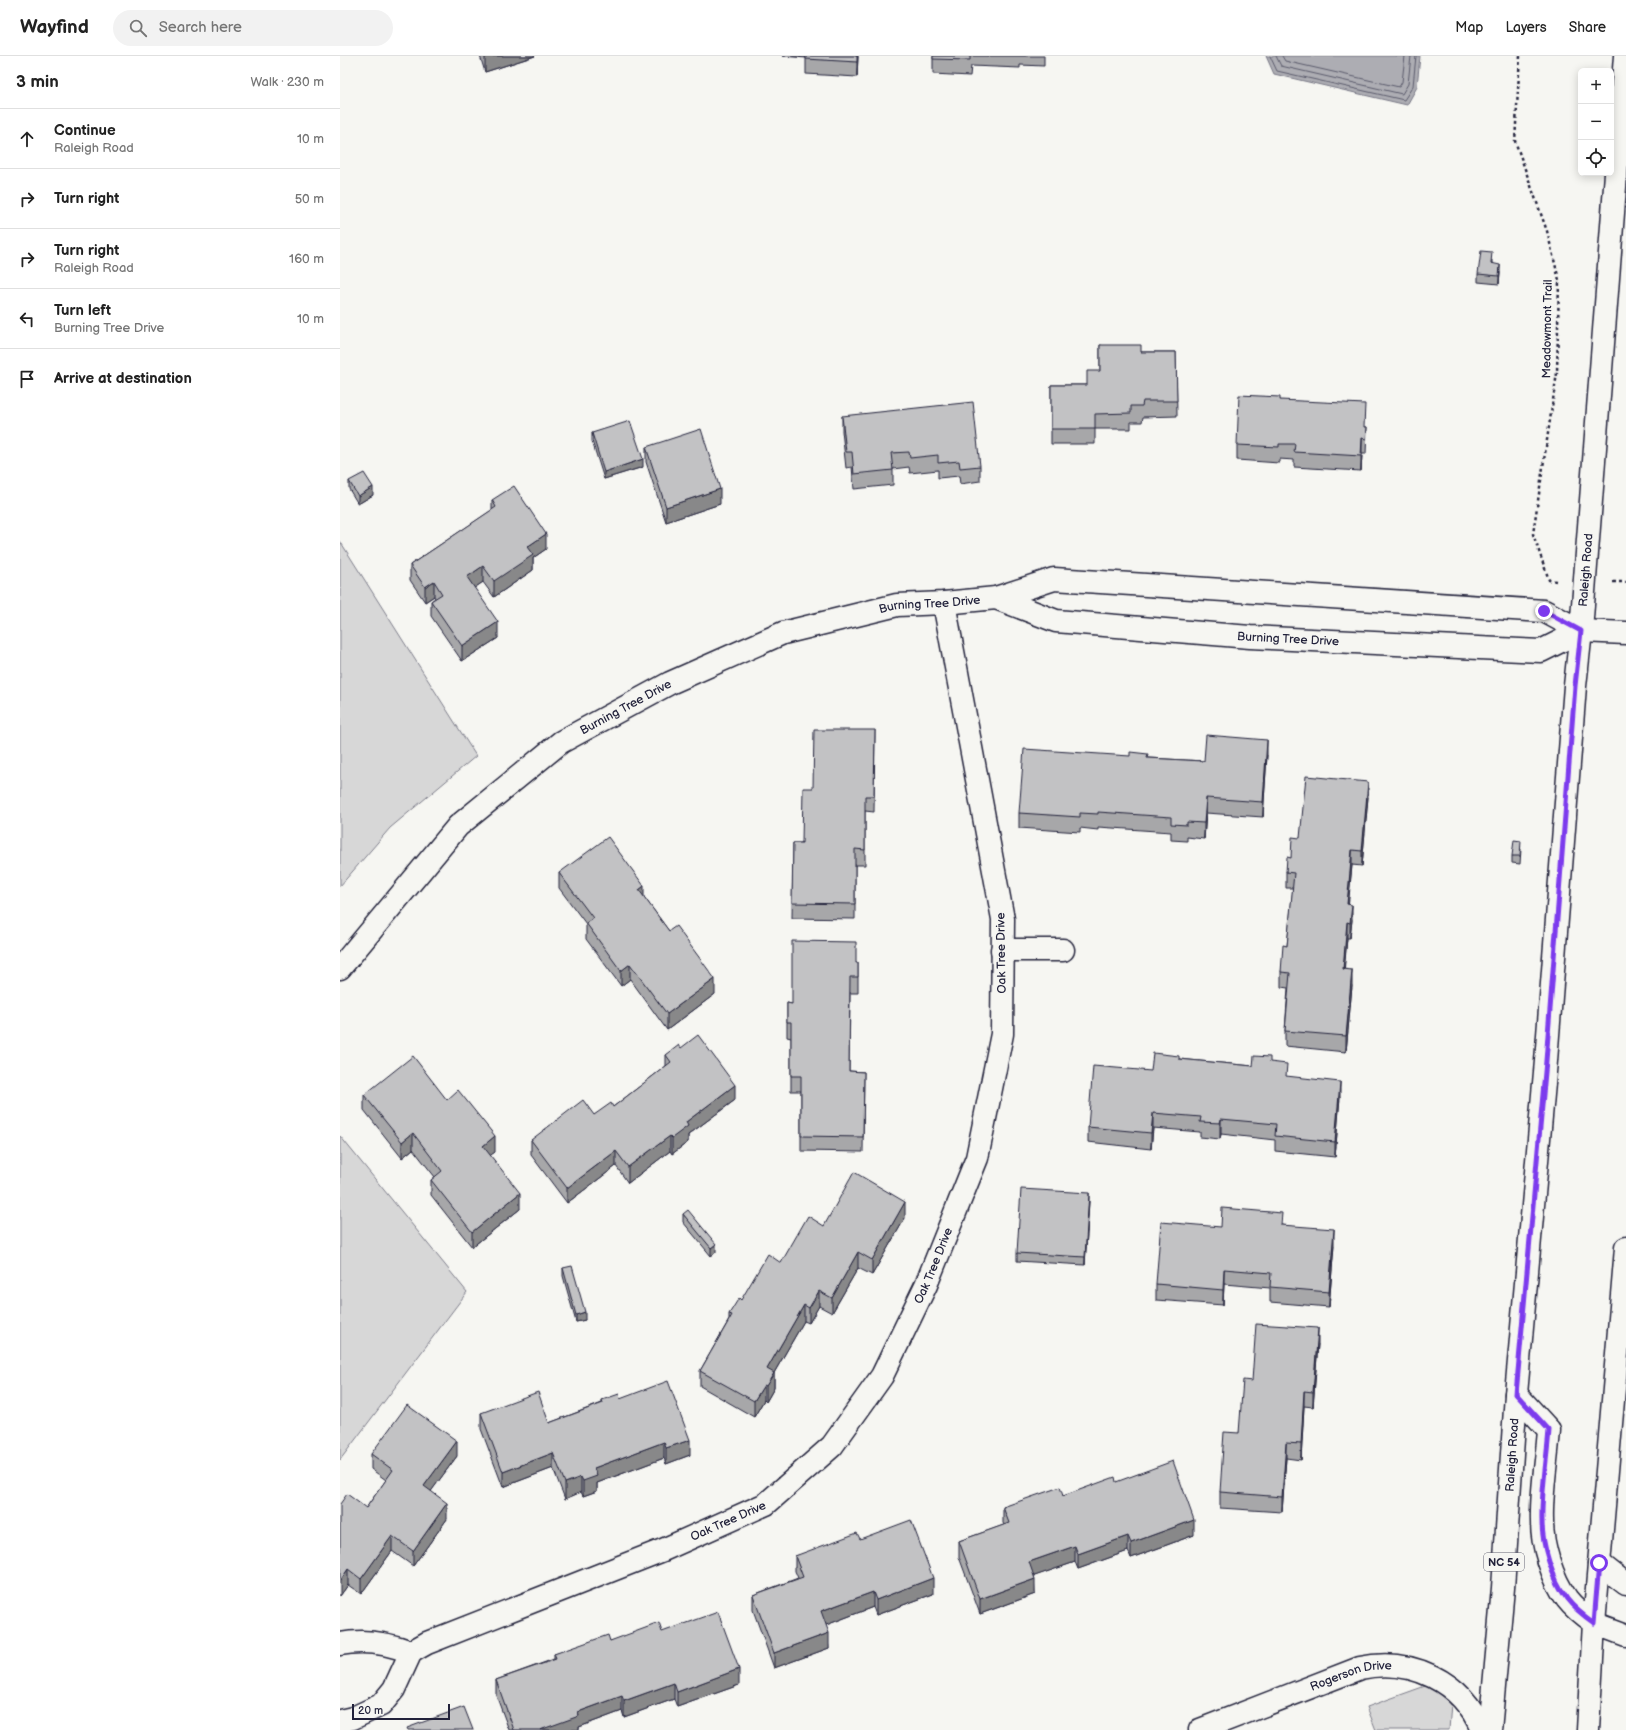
<!DOCTYPE html>
<html lang="en">
<head>
<meta charset="utf-8">
<style>
	:root { --surface:#fff; --page:#f2f2f2; --text:#222; --muted:#767676; --line:#e0e0e0 }
	body { margin:0; font-family:"Balsamiq Sans",sans-serif; background:var(--page); color:var(--text) }
	.controls { position:absolute; right:12px; top:12px; display:grid; overflow:hidden; border-radius:6px; box-shadow:0 2px 10px #0003 }
	.controls button { width:36px; height:36px; display:grid; place-items:center; padding:0; border:0; border-bottom:1px solid var(--line); background:var(--surface); color:var(--text); font:20px sans-serif }
	.scale { position:absolute; left:12px; bottom:10px; width:98px; box-sizing:border-box; padding-left:4px; border:2px solid #22223b; border-top:0; font-size:11px; line-height:14px; white-space:nowrap; color:#22223b; -webkit-text-stroke:3px #f6f6f2; paint-order:stroke }
	.stop { position:absolute; width:12px; height:12px; margin:-9px; border:3px solid #7c3aed; border-radius:50%; background:#fff }
	.stop.end { background:#7c3aed; border-color:#fff; box-shadow:0 1px 4px #0008 }
	.list { margin:0; padding:0; list-style:none }
	h2 { display:flex; justify-content:space-between; align-items:center; height:52px; margin:0; padding:0 16px; font-size:17px }
	h2 small { font-size:13px; font-weight:400; color:var(--muted) }
	.list li { display:grid; grid-template-columns:26px 1fr auto; gap:12px; align-items:center; box-sizing:border-box; height:60px; padding:0 16px; border-top:1px solid var(--line) }
	.list b { display:block; font-size:15px; white-space:nowrap }
	.list p { margin:0; font-size:13px; white-space:nowrap; color:var(--muted) }
	.list em { font-size:13px; font-style:normal; color:var(--muted) }
	.icon { flex:none; width:22px; height:22px; fill:none; stroke:currentColor; stroke-width:2; stroke-linecap:round; stroke-linejoin:round }
	.map { position:relative; flex:none; width:1286px; height:1674px; overflow:hidden }
	header { display:flex; align-items:center; gap:24px; box-sizing:border-box; height:56px; padding:0 20px; background:var(--surface); border-bottom:1px solid var(--line) }
	header strong { font-size:19px }
	nav { display:flex; gap:22px; margin-inline-start:auto; font-size:14px }
	.search { width:280px; height:36px; background:var(--page); display:flex; align-items:center; gap:10px; box-sizing:border-box; padding:0 14px; border-radius:22px; color:var(--muted); font-size:15px }
	main { display:flex }
	aside { flex:1; background:var(--surface) }
	.map>svg:first-child { display:block }
	.green { fill:#d7d7d7; stroke:#7c7c89 }
	.water { fill:#adadb3; stroke:#757583 }
	.lines { fill:none; stroke-linecap:round; stroke-linejoin:round }
	.shore { stroke:#5a5a6b; stroke-width:1 }
	.minor-casing { stroke:#22223b; stroke-width:25 }
	.major-casing { stroke:#22223b; stroke-width:25 }
	.path { stroke:#22223b; stroke-width:2.5; stroke-dasharray:3 3; stroke-linecap:butt }
	.minor { stroke:#f6f6f2; stroke-width:22 }
	.major { stroke:#f6f6f2; stroke-width:22 }
	.wall { fill:#a7a7a9; stroke:#22223b }
	.shaded-wall { fill:#888889; stroke:#22223b }
	.building { fill:#c2c2c4; stroke:#22223b }
	.route { stroke:#7c3aed; stroke-width:5 }
	.labels { text-anchor:middle; stroke-width:4; stroke-linejoin:round; paint-order:stroke }
	.shield { fill:#f6f6f2; stroke:#626272; stroke-width:1 }
	.shield-label { font-size:11px; font-weight:bold; fill:#22223b }
	.street-label { font-size:12px; fill:#22223b; stroke:#f6f6f2 }
</style>
</head>
<body>
<header>
<strong>Wayfind</strong>
<div class="search"><svg class="icon" aria-label="search" viewBox="0 0 24 24"><circle cx="10" cy="10" r="6"/><path d="M15 15l6 6"/></svg>Search here</div>
<nav><a>Map</a><a>Layers</a><a>Share</a></nav>
</header>
<main>
<aside>
<h2>3 min<small>Walk · 230 m</small></h2>
<ul class="list">
<li><svg class="icon" aria-label="ahead" viewBox="0 0 24 24"><path d="M12 20V5M6 11l6-6 6 6"/></svg><div><b>Continue</b><p>Raleigh Road</p></div><em>10 m</em></li>
<li><svg class="icon" aria-label="right" viewBox="0 0 24 24"><path d="M7 20v-9h11M14 6l5 5-5 5"/></svg><div><b>Turn right</b></div><em>50 m</em></li>
<li><svg class="icon" aria-label="right" viewBox="0 0 24 24"><path d="M7 20v-9h11M14 6l5 5-5 5"/></svg><div><b>Turn right</b><p>Raleigh Road</p></div><em>160 m</em></li>
<li><svg class="icon" aria-label="left" viewBox="0 0 24 24"><path d="M17 20v-9H6M10 6l-5 5 5 5"/></svg><div><b>Turn left</b><p>Burning Tree Drive</p></div><em>10 m</em></li>
<li><svg class="icon" aria-label="arrive" viewBox="0 0 24 24"><path d="M6 21V4h12l-3 4 3 4H6"/></svg><div><b>Arrive at destination</b></div></li>
</ul>
</aside>
<div class="map">
<svg width="1286" height="1674" viewBox="0 0 1286 1674">
	<rect width="100%" height="100%" fill="#f6f6f2"/>
	<filter id="ink" filterUnits="userSpaceOnUse"><feTurbulence type="fractalNoise" baseFrequency=".025" numOctaves="2"/><feDisplacementMap in="SourceGraphic" scale="8" xChannelSelector="R" yChannelSelector="G"/><feConvolveMatrix kernelMatrix="1 2 1 2 8 2 1 2 1" color-interpolation-filters="sRGB"/></filter>
	<g filter="url(#ink)">
		<g class="green">
			<polygon points="0,485 136,700 50,772 0,830"/>
			<polygon points="0,1080 127,1236 0,1404"/>
			<polygon points="1113,1620 1109,1674 1036,1674 1027,1651"/>
		</g>
		<polygon class="water" points="926,0 1080,0 1077,31 1067,49 934,18"/>
		<g class="lines">
			<g class="shore">
				<polyline points="930,0 937,15 1064,44 1073,30 1076,0"/>
				<polyline points="936,0 941,10 1062,38 1068,28 1071,0"/>
				<polyline points="942,0 945,5 1059,31 1062,26 1065,0"/>
			</g>
			<defs>
				<g id="minor">
					<path id="s1" d="M 656,542 L 716,565 L 910,581 L 1201,595 L 1241,575"/>
					<polyline points="662,894 723,894"/>
					<path id="s2" d="M 0,912 L 118,770 L 221,686 L 330,627 L 443,577 L 557,549 L 604,547 L 656,542 L 714,523 L 1204,555 L 1241,575 L 1286,577"/>
					<polyline points="1259,1507 1286,1528"/>
					<polyline points="1254,1567 1286,1579"/>
					<path d="M 0,1588 C 25,1583 48,1587 71,1596"/>
					<path id="s3" d="M 0,1665 L 13,1662 L 41,1649 L 54,1633 L 71,1596 L 87,1587 L 323,1494 L 426,1448 L 492,1390 L 542,1320 L 586,1229 L 637,1102 L 662,978 L 663,863 L 604,547"/>
					<path id="s4" d="M 860,1674 L 1020,1612 C 1071,1601 1122,1625 1142,1674"/>
				</g>
				<g id="major">
					<path d="M 1176,1338 L 1209,1374 C 1207,1403 1201,1435 1202,1465 C 1202,1490 1212,1522 1227,1543 C 1234,1552 1244,1560 1254,1567"/>
					<path id="s5" d="M 1150,1674 L 1163,1532 L 1176,1338 L 1206,1005 L 1235,630 L 1241,575 L 1285,0"/>
					<polyline points="1248,1674 1254,1567 1286,1192"/>
				</g>
			</defs>
			<use href="#minor" class="minor-casing"/>
			<use href="#major" class="major-casing"/>
			<g class="path">
				<polyline points="1180,0 1175,85 1207,175 1219,224 1217,317 1193,478 1209,524 1216,525"/>
				<polyline points="1273,526 1286,526"/>
			</g>
			<use href="#minor" class="minor"/>
			<use href="#major" class="major"/>
		</g>
		<g class="wall">
			<polygon points="140,0 195,0 145,16"/>
			<polygon points="442,0 518,0 517,21 466,18 466,2"/>
			<polygon points="593,0 704,0 704,10 680,9 680,12 631,10 630,20 593,18"/>
			<polygon points="1152,204 1152,207 1160,216 1159,228 1138,226 1138,218"/>
			<polygon points="760,289 801,296 836,296 837,360 803,361 802,366 791,366 791,373 755,373 755,388 711,388 711,329 747,329 760,315"/>
			<polygon points="940,344 1024,371 1027,371 1026,398 1022,398 1021,415 954,411 954,404 939,403 939,407 897,404 897,389"/>
			<polygon points="502,360 640,410 640,425 620,428 619,420 598,422 598,414 570,417 569,411 553,413 553,429 514,433 512,411 506,412 502,375"/>
			<polygon points="252,377 303,411 264,423 252,385"/>
			<polygon points="306,391 380,448 326,466 306,406"/>
			<polygon points="9,425 33,439 18,448 9,433"/>
			<polygon points="152,444 206,493 193,502 193,514 154,541 143,526 134,532 158,582 122,605 91,560 91,545 95,542 94,540 85,546 70,524 70,509 152,454"/>
			<polygon points="535,674 534,756 525,755 525,809 515,809 515,863 452,862 453,787 462,787 473,732"/>
			<polygon points="927,699 923,761 866,757 864,783 847,781 847,785 831,784 831,776 758,771 758,774 740,772 740,776 679,772 679,757 808,702 864,705"/>
			<polygon points="1028,741 1022,810 1012,809 1008,848 1012,864 1010,882 1007,882 1004,913 1012,930 1006,996 945,990 945,975 948,932 941,931 941,916 947,890 953,832 946,832 946,816 951,802 960,782"/>
			<polygon points="1181,793 1180,808 1172,807 1172,800"/>
			<polygon points="219,817 304,841 375,938 327,974 290,923 281,930 246,883 246,868 219,832"/>
			<polygon points="516,907 518,907 518,937 510,937 509,1015 524,1016 523,1096 461,1095 461,1035 451,1035 451,982 447,981 447,947 452,948"/>
			<polygon points="341,992 395,1044 348,1079 348,1086 332,1098 330,1095 288,1127 276,1110 227,1147 191,1099 191,1084 254,1059 273,1051 326,1010 326,999"/>
			<polygon points="839,1003 913,1010 930,1006 947,1021 1000,1041 995,1101 935,1095 935,1084 881,1078 880,1083 860,1081 860,1076 813,1072 811,1093 748,1086 748,1071"/>
			<polygon points="24,1039 107,1044 155,1096 150,1099 180,1153 132,1191 91,1139 91,1124 95,1121 73,1093 62,1102 24,1054"/>
			<polygon points="749,1145 745,1209 677,1205 677,1197"/>
			<polygon points="343,1158 376,1196 371,1200 343,1166"/>
			<polygon points="565,1162 532,1219 518,1212 492,1257 479,1250 469,1267 464,1265 434,1317 434,1332 426,1346 424,1344 414,1361 360,1330 360,1315 389,1264 389,1258 401,1244 441,1207 484,1170"/>
			<polygon points="942,1169 994,1189 989,1251 930,1246 930,1232 884,1228 883,1249 816,1244 816,1228 881,1171"/>
			<polygon points="223,1212 245,1264 236,1266 223,1220"/>
			<polygon points="978,1288 973,1351 964,1350 961,1404 946,1402 942,1456 880,1452 880,1436 899,1377 912,1325"/>
			<polygon points="280,1343 350,1399 326,1408 324,1402 257,1427 257,1435 243,1440 241,1436 225,1443 213,1412 163,1431 141,1373 141,1357 209,1367 262,1347 262,1344"/>
			<polygon points="31,1398 117,1400 91,1435 107,1463 73,1510 52,1495 21,1538 8,1529 0,1540 26,1452 46,1424 31,1413"/>
			<polygon points="776,1426 854,1479 791,1502 788,1495 738,1513 735,1506 694,1520 695,1538 640,1558 619,1501 619,1485 664,1469 663,1467 663,1451 723,1440"/>
			<polygon points="520,1483 593,1538 536,1559 533,1551 486,1569 489,1592 434,1612 413,1554 413,1539 458,1522 455,1515 455,1500"/>
			<polygon points="322,1576 399,1629 337,1651 334,1643 284,1661 282,1655 239,1671 239,1674 169,1674 156,1639 156,1624 214,1603 214,1598 270,1585"/>
		</g>
		<g class="shaded-wall">
			<polygon points="149,0 195,0 145,16 145,1"/>
			<polygon points="517,0 518,0 517,21"/>
			<polygon points="1160,209 1160,216 1159,228 1159,220"/>
			<polygon points="1022,382 1022,398 1021,415 1021,400"/>
			<polygon points="303,403 303,411 264,423 264,416"/>
			<polygon points="33,431 33,439 18,448 18,440"/>
			<polygon points="380,433 380,448 326,466 326,451"/>
			<polygon points="206,478 206,493 193,502 193,514 154,541 154,525 187,491"/>
			<polygon points="143,510 143,526 127,537 127,521"/>
			<polygon points="94,525 94,540 85,546 85,531"/>
			<polygon points="158,566 158,582 122,605 122,590"/>
			<polygon points="927,684 927,699 923,761 923,746"/>
			<polygon points="1028,726 1028,741 1022,810 1022,795"/>
			<polygon points="866,742 866,757 864,783 864,767"/>
			<polygon points="1012,794 1012,809 1007,864 1007,848"/>
			<polygon points="304,830 304,845 299,834"/>
			<polygon points="1012,849 1012,864 1010,882 1010,867"/>
			<polygon points="1007,866 1007,882 1003,929 1003,913"/>
			<polygon points="290,908 290,923 281,930 281,915"/>
			<polygon points="1012,914 1012,930 1006,996 1006,980"/>
			<polygon points="375,923 375,938 327,974 327,958"/>
			<polygon points="1000,1026 1000,1041 995,1101 995,1086"/>
			<polygon points="395,1029 395,1044 348,1079 348,1086 332,1098 332,1082 346,1066"/>
			<polygon points="813,1057 813,1072 811,1093 811,1077"/>
			<polygon points="881,1063 881,1078 880,1083 880,1067"/>
			<polygon points="73,1077 73,1093 62,1102 62,1086"/>
			<polygon points="155,1080 155,1096 143,1105 143,1090"/>
			<polygon points="330,1080 330,1095 288,1127 288,1111"/>
			<polygon points="276,1095 276,1110 227,1147 227,1132"/>
			<polygon points="180,1137 180,1153 132,1191 132,1176"/>
			<polygon points="749,1137 749,1145 745,1209 745,1201"/>
			<polygon points="565,1146 565,1162 532,1219 532,1204"/>
			<polygon points="994,1173 994,1189 989,1251 989,1236"/>
			<polygon points="376,1188 376,1196 371,1200 371,1192"/>
			<polygon points="518,1196 518,1212 492,1257 492,1242"/>
			<polygon points="884,1213 884,1228 883,1249 883,1234"/>
			<polygon points="479,1235 479,1250 469,1267 469,1252"/>
			<polygon points="464,1249 464,1265 427,1329 427,1313"/>
			<polygon points="245,1256 245,1264 236,1266 236,1259"/>
			<polygon points="978,1272 978,1288 973,1351 973,1336"/>
			<polygon points="434,1317 434,1332 426,1346 426,1330"/>
			<polygon points="424,1329 424,1344 414,1361 414,1345"/>
			<polygon points="964,1335 964,1350 961,1404 961,1388"/>
			<polygon points="350,1384 350,1399 326,1408 326,1392"/>
			<polygon points="117,1385 117,1400 84,1445 84,1430"/>
			<polygon points="324,1386 324,1402 257,1427 257,1435 243,1440 243,1425 254,1412"/>
			<polygon points="946,1387 946,1402 942,1456 942,1441"/>
			<polygon points="213,1397 213,1412 163,1431 163,1416"/>
			<polygon points="241,1421 241,1436 225,1443 225,1427"/>
			<polygon points="107,1447 107,1463 73,1510 73,1495"/>
			<polygon points="854,1464 854,1479 791,1502 791,1487"/>
			<polygon points="52,1480 52,1495 21,1538 21,1523"/>
			<polygon points="788,1480 788,1495 738,1513 738,1498"/>
			<polygon points="735,1490 735,1506 689,1522 689,1506"/>
			<polygon points="8,1513 8,1529 0,1540 0,1525"/>
			<polygon points="593,1522 593,1538 536,1559 536,1544"/>
			<polygon points="695,1523 695,1538 640,1558 640,1543"/>
			<polygon points="533,1536 533,1551 481,1571 481,1555"/>
			<polygon points="489,1577 489,1592 434,1612 434,1597"/>
			<polygon points="399,1613 399,1629 337,1651 337,1636"/>
			<polygon points="334,1627 334,1643 284,1661 284,1645"/>
			<polygon points="282,1640 282,1655 239,1671 239,1674 200,1674 238,1656"/>
		</g>
		<g class="building">
			<polygon points="466,0 517,0 517,6 466,3"/>
			<polygon points="593,0 630,0 630,4 593,3"/>
			<polygon points="1141,195 1152,196 1151,207 1160,209 1159,220 1138,218"/>
			<polygon points="760,289 801,289 801,296 836,296 837,345 803,345 802,350 791,350 791,357 755,358 755,373 711,373 711,329 747,329 747,315 760,315"/>
			<polygon points="899,339 940,341 940,344 1025,348 1024,371 1027,371 1026,383 1022,382 1021,400 954,396 955,388 939,388 939,391 897,389"/>
			<polygon points="633,346 640,410 620,412 619,405 598,407 598,399 570,402 569,396 551,397 553,414 514,418 512,396 506,396 502,360"/>
			<polygon points="290,365 303,403 264,416 252,377"/>
			<polygon points="361,373 380,433 326,451 306,391"/>
			<polygon points="24,417 33,431 18,440 9,425"/>
			<polygon points="174,430 206,478 187,491 193,499 154,525 143,510 127,521 158,566 122,590 91,545 102,538 94,525 85,531 70,509 156,451 152,444"/>
			<polygon points="474,674 535,674 534,740 525,740 525,794 515,793 515,848 452,847 453,787 462,787 463,732 473,732"/>
			<polygon points="866,679 927,684 923,746 866,742 864,767 847,766 847,769 831,768 831,761 758,756 758,758 740,757 740,761 679,757 684,693 790,700 790,696 808,698 807,702 864,705"/>
			<polygon points="966,720 1028,726 1022,795 1012,794 1007,848 1012,849 1010,867 1007,866 1003,913 1012,914 1006,980 945,975 950,917 941,916 943,889 947,890 954,817 946,816 947,801 951,802 952,781 960,782"/>
			<polygon points="268,781 304,830 299,834 329,875 336,870 375,923 327,958 290,908 281,915 246,867 253,862 219,817"/>
			<polygon points="1174,784 1181,785 1180,800 1172,800"/>
			<polygon points="452,885 516,886 516,907 518,907 518,921 510,921 509,1015 524,1016 523,1081 461,1080 461,1020 451,1020 451,966 447,966 447,947 452,948"/>
			<polygon points="358,979 395,1029 346,1066 348,1070 332,1082 330,1080 288,1111 276,1095 227,1132 191,1084 243,1044 254,1059 271,1047 273,1051 331,1006 326,999 339,989 341,992"/>
			<polygon points="813,997 839,1000 839,1003 913,1010 914,1000 930,1001 930,1006 947,1008 946,1020 1000,1026 995,1086 935,1080 936,1068 881,1063 880,1067 860,1066 861,1061 813,1057 811,1077 748,1071 753,1010 811,1015"/>
			<polygon points="73,1000 107,1044 118,1034 155,1080 143,1090 180,1137 132,1176 91,1124 102,1115 73,1077 62,1086 24,1039"/>
			<polygon points="514,1116 565,1146 532,1204 518,1196 492,1242 479,1235 469,1252 464,1249 427,1313 434,1317 426,1330 424,1329 414,1345 360,1315 392,1259 389,1258 399,1242 401,1244 428,1198 441,1207 468,1160 484,1170"/>
			<polygon points="681,1133 749,1137 745,1201 677,1197"/>
			<polygon points="882,1152 942,1157 941,1169 994,1173 989,1236 930,1231 931,1217 884,1213 883,1234 816,1228 821,1166 881,1171"/>
			<polygon points="348,1154 376,1188 371,1192 343,1158"/>
			<polygon points="232,1210 245,1256 236,1259 223,1212"/>
			<polygon points="916,1268 978,1272 973,1336 964,1335 961,1388 946,1387 942,1441 880,1436 884,1376 899,1377 903,1324 912,1325"/>
			<polygon points="328,1325 350,1384 326,1392 324,1386 254,1412 257,1420 243,1425 241,1421 225,1427 213,1397 163,1416 141,1357 198,1336 209,1367 263,1347 262,1344 279,1338 280,1343"/>
			<polygon points="67,1349 117,1385 84,1430 107,1447 73,1495 52,1480 21,1523 8,1513 0,1525 0,1448 7,1438 26,1452 53,1414 31,1398"/>
			<polygon points="833,1405 854,1464 791,1487 788,1480 738,1498 735,1490 689,1506 695,1523 640,1543 619,1485 669,1467 663,1451 720,1431 723,1440 775,1421 776,1426"/>
			<polygon points="571,1464 593,1522 536,1544 533,1536 481,1555 489,1577 434,1597 413,1539 463,1521 455,1500 517,1477 520,1483"/>
			<polygon points="378,1556 399,1613 337,1636 334,1627 284,1645 282,1640 238,1656 239,1660 200,1674 174,1674 156,1624 216,1603 214,1598 268,1579 270,1585 319,1567 322,1576"/>
			<polygon points="124,1651 133,1674 68,1674 67,1672"/>
		</g>
	</g>
	<g class="lines" filter="url(#ink)">
		<path class="route" d="M 1204,555 L 1241,575 L 1235,630 L 1206,1005 L 1176,1338 L 1209,1374 C 1207,1403 1201,1436 1202,1465 C 1202,1490 1212,1522 1227,1543 C 1234,1552 1244,1560 1254,1567 L 1259,1507"/>
	</g>
	<g class="labels">
		<rect class="shield" x="1144" y="1497" width="40" height="18" rx="3"/>
		<g class="shield-label">
			<text x="1164" y="1510">NC 54</text>
		</g>
		<g class="street-label">
			<text transform="translate(1207 273) rotate(-89)" y="4">Meadowmont Trail</text>
			<text dy="4" stroke="none"><textPath href="#s5" startOffset="1164">Raleigh Road</textPath></text>
			<text dy="4" stroke="none"><textPath href="#s2" startOffset="715">Burning Tree Drive</textPath></text>
			<text dy="4" stroke="none"><textPath href="#s1" startOffset="297">Burning Tree Drive</textPath></text>
			<text dy="4" stroke="none"><textPath href="#s2" startOffset="391">Burning Tree Drive</textPath></text>
			<text transform="translate(661 897) rotate(-91)" y="4">Oak Tree Drive</text>
			<text dy="4" stroke="none"><textPath href="#s3" startOffset="786">Oak Tree Drive</textPath></text>
			<text dy="4" stroke="none"><textPath href="#s5" startOffset="276">Raleigh Road</textPath></text>
			<text dy="4" stroke="none"><textPath href="#s3" startOffset="449">Oak Tree Drive</textPath></text>
			<text dy="4" stroke="none"><textPath href="#s4" startOffset="161">Rogerson Drive</textPath></text>
		</g>
	</g>
</svg>
<div class="controls">
<button>+</button>
<button>−</button>
<button><svg class="icon" aria-label="locate" viewBox="0 0 24 24"><circle cx="12" cy="12" r="6"/><path d="M12 2v4M12 18v4M2 12h4M18 12h4"/></svg></button>
</div>
<div class="scale">20 m</div>
<div class="stop" style="left:1259px;top:1507px"></div>
<div class="stop end" style="left:1204px;top:555px"></div>
</div>
</main>
</body>
</html>
